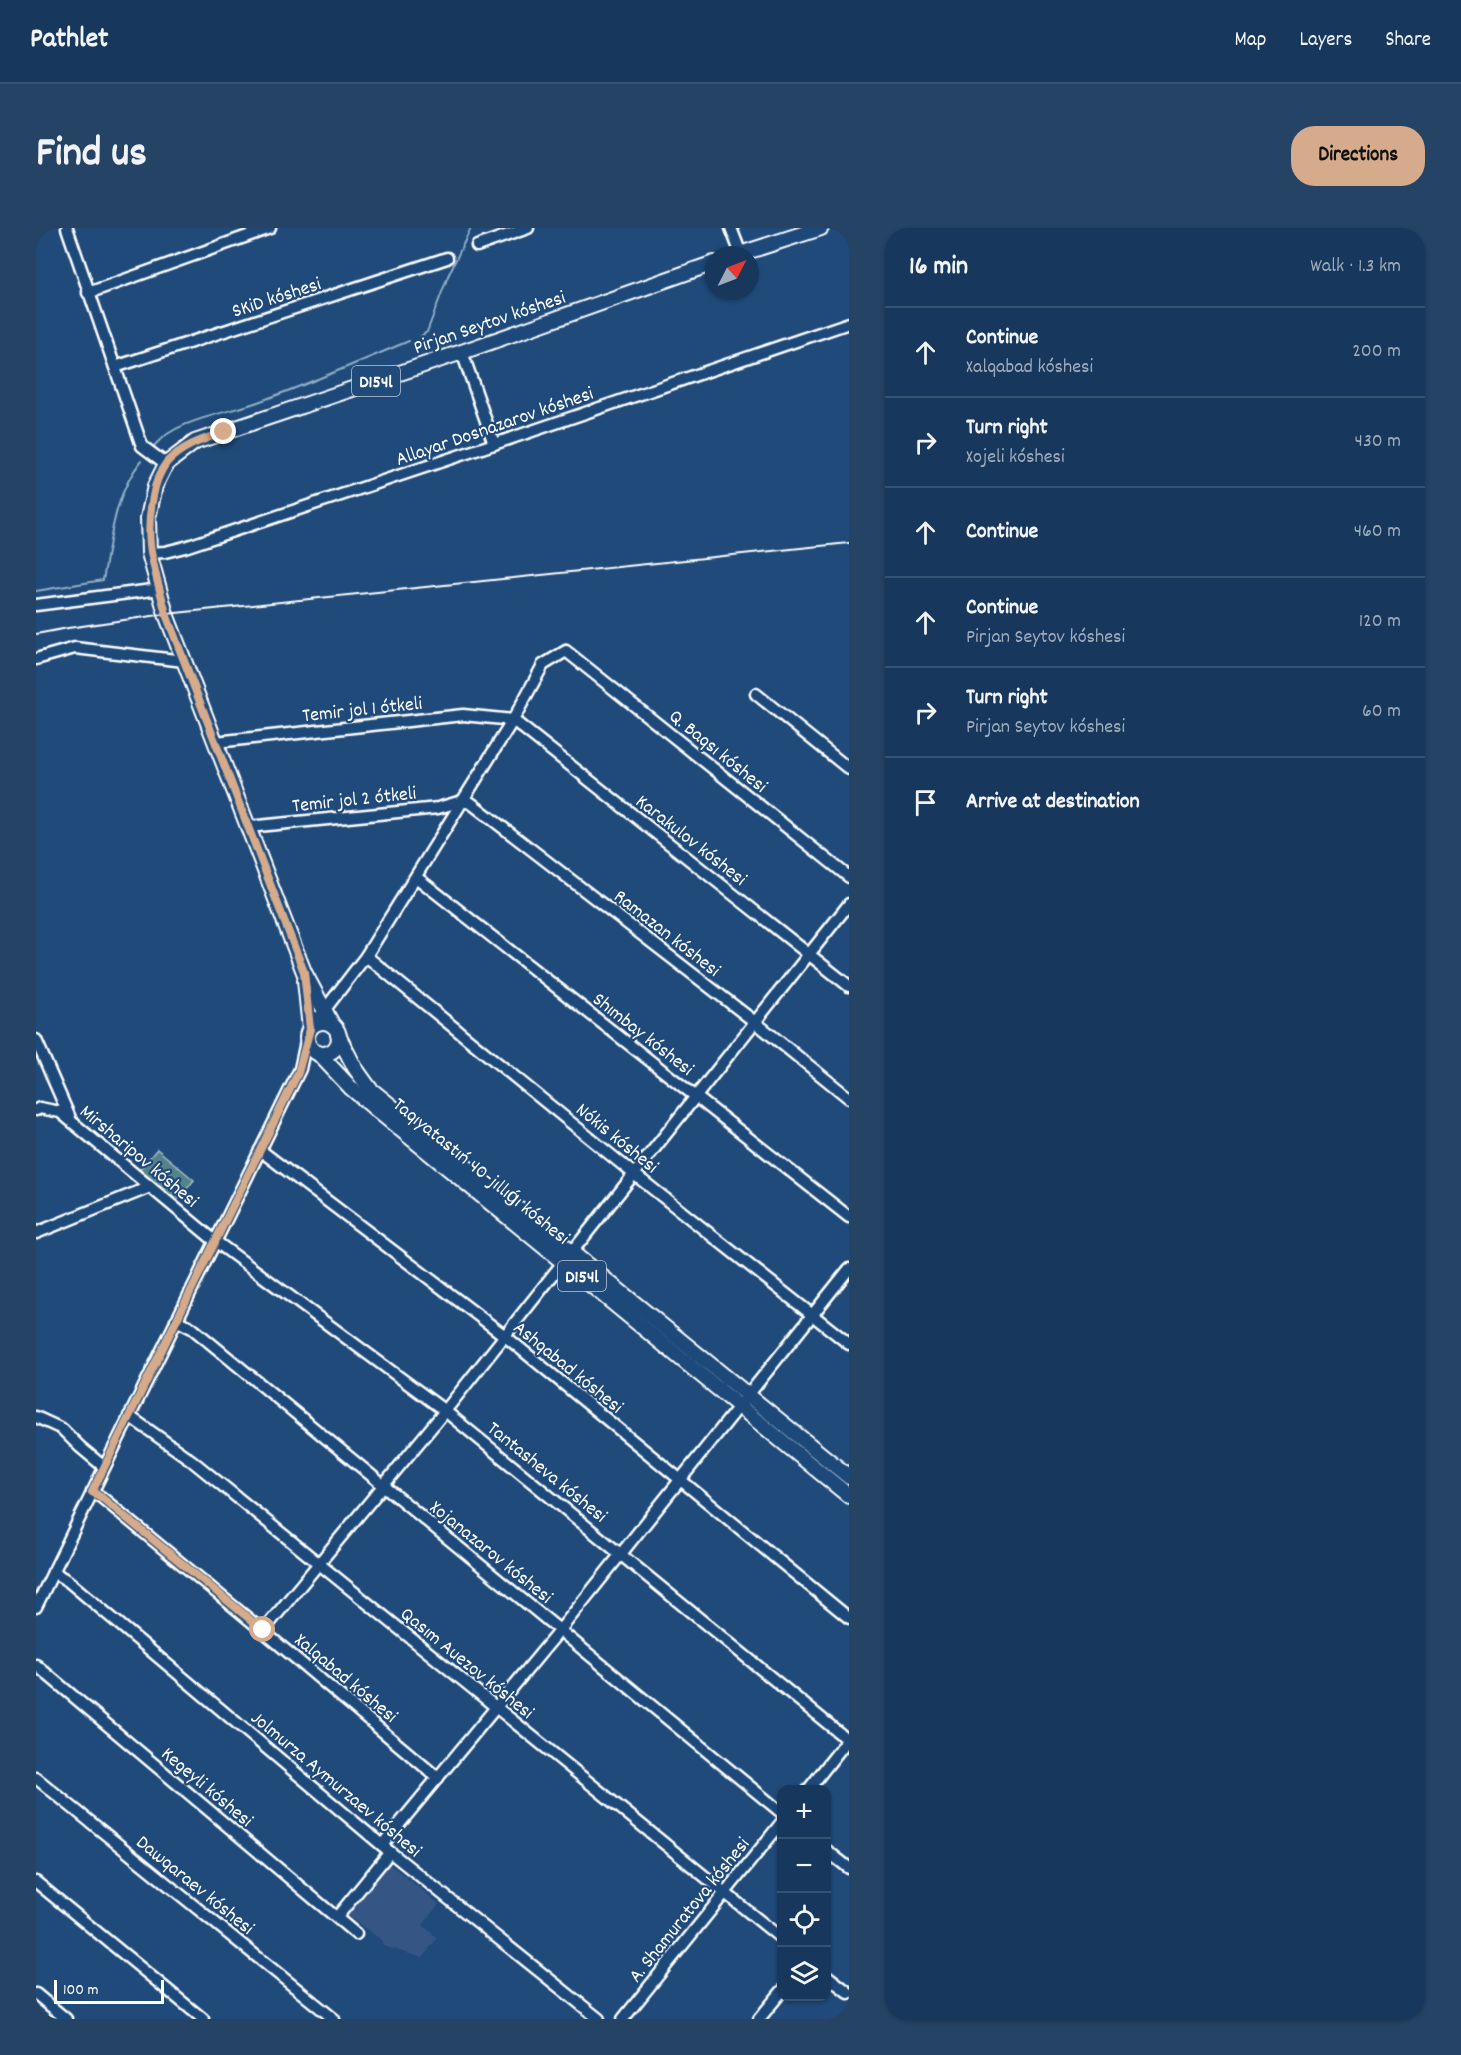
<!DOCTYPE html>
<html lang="en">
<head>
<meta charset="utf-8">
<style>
	:root { --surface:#17385c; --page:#244365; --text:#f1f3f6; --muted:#9eacbb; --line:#365272; --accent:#d6ab8b }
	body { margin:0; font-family:Dekko,sans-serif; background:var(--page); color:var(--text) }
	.controls { position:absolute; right:18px; bottom:18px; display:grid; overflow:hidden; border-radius:12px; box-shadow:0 2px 4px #0004 }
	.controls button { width:54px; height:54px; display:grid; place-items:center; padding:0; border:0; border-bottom:2px solid var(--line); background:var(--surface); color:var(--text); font:30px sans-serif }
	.compass { position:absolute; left:669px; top:18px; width:54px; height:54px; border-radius:50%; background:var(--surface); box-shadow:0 2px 4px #0004; rotate:48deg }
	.scale { position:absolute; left:18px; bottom:15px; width:110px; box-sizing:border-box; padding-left:6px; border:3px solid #fff; border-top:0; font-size:16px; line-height:21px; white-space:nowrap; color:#fff; -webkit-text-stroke:4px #1f4a7a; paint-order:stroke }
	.stop { position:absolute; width:18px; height:18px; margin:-14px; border:4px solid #d6ab8b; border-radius:50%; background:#fff }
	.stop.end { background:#d6ab8b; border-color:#fff; box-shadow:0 2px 6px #0008 }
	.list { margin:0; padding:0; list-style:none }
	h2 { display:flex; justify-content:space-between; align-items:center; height:78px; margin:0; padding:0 24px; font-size:26px }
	h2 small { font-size:20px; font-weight:400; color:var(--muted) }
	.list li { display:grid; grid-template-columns:39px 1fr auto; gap:18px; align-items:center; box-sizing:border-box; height:90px; padding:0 24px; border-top:2px solid var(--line) }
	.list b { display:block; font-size:22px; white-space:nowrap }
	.list p { margin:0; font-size:20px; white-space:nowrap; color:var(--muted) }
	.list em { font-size:20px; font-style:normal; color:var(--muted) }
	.icon { flex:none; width:33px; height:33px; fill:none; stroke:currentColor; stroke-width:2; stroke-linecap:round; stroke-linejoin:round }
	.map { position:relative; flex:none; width:813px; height:1791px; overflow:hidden; border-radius:24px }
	header { display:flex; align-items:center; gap:36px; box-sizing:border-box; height:84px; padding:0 30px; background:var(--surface); border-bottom:2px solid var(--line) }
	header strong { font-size:28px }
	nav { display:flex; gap:33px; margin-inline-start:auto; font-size:21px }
	.intro { display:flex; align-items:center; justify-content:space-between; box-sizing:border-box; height:144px; padding:0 36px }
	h1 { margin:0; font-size:42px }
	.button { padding:15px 27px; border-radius:24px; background:var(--accent); color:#111; font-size:21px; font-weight:700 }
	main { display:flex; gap:36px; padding:0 36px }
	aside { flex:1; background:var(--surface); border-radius:24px; box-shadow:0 2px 4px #0004 }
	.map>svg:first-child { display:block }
	.built { fill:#365784 }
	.green { fill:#55828a; stroke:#aac0c4; stroke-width:1.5 }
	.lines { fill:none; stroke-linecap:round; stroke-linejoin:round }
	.stream { stroke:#8fb0c7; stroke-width:2 }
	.minor-casing { stroke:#fff; stroke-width:15 }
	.major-casing { stroke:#fff; stroke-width:18 }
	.minor { stroke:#1f4a7a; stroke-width:10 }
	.major { stroke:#1f4a7a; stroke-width:14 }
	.rail { stroke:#fff; stroke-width:2 }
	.route { stroke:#d6ab8b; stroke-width:8 }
	.labels { text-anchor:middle; stroke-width:4.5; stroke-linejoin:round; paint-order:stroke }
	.shield { fill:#1f4a7a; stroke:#bcc9d7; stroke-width:1.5 }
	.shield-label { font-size:18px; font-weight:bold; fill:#fff }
	.street-label { font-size:20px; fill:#fff; stroke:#1f4a7a }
</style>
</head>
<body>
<header>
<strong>Pathlet</strong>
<nav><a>Map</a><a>Layers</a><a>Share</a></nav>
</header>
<div class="intro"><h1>Find us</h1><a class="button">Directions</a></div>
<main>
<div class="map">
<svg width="813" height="1791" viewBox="0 0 813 1791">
	<rect width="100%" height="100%" fill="#1f4a7a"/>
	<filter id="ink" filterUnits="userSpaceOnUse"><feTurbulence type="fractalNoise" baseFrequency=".0167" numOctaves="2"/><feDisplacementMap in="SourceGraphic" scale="12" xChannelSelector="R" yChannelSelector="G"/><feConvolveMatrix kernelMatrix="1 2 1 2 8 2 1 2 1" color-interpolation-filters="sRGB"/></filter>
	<g filter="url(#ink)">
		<polygon class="built" points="351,1634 403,1676 387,1697 401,1710 387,1730 347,1718 347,1713 309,1686"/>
		<polygon class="green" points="121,921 158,952 141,973 103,942"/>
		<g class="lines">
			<g class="stream">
				<polyline points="385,108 391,104 412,48 435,0"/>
				<path d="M 118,218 C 139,192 188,186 219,175 C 271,157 322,134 373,113"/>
				<path d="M 0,363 L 67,352 C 75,311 78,266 106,232"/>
			</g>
			<defs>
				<g id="minor">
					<polyline points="31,0 106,218 130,236"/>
					<polyline points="695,0 705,26"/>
					<polyline points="441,18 492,0"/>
					<polyline points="52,65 234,0"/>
					<polyline points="426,124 458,216"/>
					<polyline points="79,139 411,30"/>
					<polyline points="113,325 129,324 149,319 458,216 813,95"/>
					<polyline points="0,377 124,361"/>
					<polyline points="0,431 39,420 148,433"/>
					<polyline points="720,466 813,541"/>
					<polyline points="180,514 427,487 477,492 813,758"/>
					<polyline points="212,599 402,580 426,573 435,575 719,794 813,870"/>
					<polyline points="380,649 813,989"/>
					<polyline points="330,728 598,946 813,1116"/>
					<polyline points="277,797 330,728 477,492 507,437 530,423 813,649"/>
					<polyline points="0,812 34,890"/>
					<polyline points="0,882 4,880 24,884 179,1013 409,1183 813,1513"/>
					<polyline points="224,922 469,1108 813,1390"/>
					<polyline points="0,1005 114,959"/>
					<polyline points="536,1024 813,676"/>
					<polyline points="140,1092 156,1100 746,1585"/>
					<polyline points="93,1188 155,1232 746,1711"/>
					<polyline points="0,1189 26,1201 44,1219 68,1239"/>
					<polyline points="56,1264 65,1269 227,1403 402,1550"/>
					<polyline points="17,1344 32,1353 354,1624 563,1791"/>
					<polyline points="0,1379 264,841 271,809"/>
					<polyline points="227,1403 409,1183 528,1033"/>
					<polyline points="0,1437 320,1706"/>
					<polyline points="0,1550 298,1791"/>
					<polyline points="772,1562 813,1510"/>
					<polyline points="346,1617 524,1402 813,1041"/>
					<polyline points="790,1622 813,1640"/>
					<polyline points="0,1654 167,1791"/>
					<polyline points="301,1689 354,1624"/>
					<polyline points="790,1747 813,1765"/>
					<polyline points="0,1766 30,1791"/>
					<polyline points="587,1791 746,1594"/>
					<polyline points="723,1791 746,1763"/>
				</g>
				<g id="major">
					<polyline points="701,27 785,0"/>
					<polyline points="269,752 274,801"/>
					<circle cx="287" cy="810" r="16"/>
					<polyline points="297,798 268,744 130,386 113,325 112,290 119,258 130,236 159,214 426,124 678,35"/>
					<polyline points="302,807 319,840 334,861 813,1249"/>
					<polyline points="282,825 315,860 336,878 813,1268"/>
				</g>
			</defs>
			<use href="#minor" class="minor-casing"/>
			<use href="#major" class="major-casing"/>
			<use href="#minor" class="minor"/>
			<use href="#major" class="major"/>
			<polyline class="rail" points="0,406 32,400 130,386 813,315"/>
		</g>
	</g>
	<g class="lines" filter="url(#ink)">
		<path class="route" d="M 188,204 C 168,211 146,218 131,234 C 124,243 119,257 117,268 C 107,316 119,340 130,386 L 268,744 L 274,801 L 262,845 L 56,1264 L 65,1269 L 227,1402"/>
	</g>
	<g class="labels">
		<g class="shield">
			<rect x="316" y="138" width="48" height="30" rx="4.5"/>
			<rect x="522" y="1033" width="48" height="30" rx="4.5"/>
		</g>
		<g class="shield-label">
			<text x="340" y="159">D154l</text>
			<text x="546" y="1054">D154l</text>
		</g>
		<g class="street-label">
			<text transform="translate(240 68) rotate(-18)" y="7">SKiD kóshesi</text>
			<text transform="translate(453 93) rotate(-19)" y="7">Pirjan Seytov kóshesi</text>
			<text transform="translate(458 197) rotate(-19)" y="7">Allayar Dosnazarov kóshesi</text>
			<text transform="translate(326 480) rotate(-6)" y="7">Temir jol 1 ótkeli</text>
			<text transform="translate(683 522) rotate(39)" y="7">Q. Baqsı kóshesi</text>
			<text transform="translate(318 570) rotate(-6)" y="7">Temir jol 2 ótkeli</text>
			<text transform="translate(656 611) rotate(38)" y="7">Karakulov kóshesi</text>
			<text transform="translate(632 704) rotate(38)" y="7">Ramazan kóshesi</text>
			<text transform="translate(608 805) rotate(38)" y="7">Shımbay kóshesi</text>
			<text transform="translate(582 909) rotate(39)" y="7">Nókis kóshesi</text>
			<text transform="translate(104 927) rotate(40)" y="7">Mirsharipov kóshesi</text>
			<text transform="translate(446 942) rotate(39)" y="7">Taqıyatastıń 40-jıllıǵı kóshesi</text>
			<text transform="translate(533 1138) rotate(39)" y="7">Ashqabad kóshesi</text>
			<text transform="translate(512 1243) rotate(39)" y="7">Tantasheva kóshesi</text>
			<text transform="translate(456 1323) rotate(39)" y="7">Xojanazarov kóshesi</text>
			<text transform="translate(432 1434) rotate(39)" y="7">Qasım Auezov kóshesi</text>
			<text transform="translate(311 1449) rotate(40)" y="7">Xalqabad kóshesi</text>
			<text transform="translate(301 1555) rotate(40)" y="7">Jolmurza Aymurzaev kóshesi</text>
			<text transform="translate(172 1558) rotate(40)" y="7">Kegeyli kóshesi</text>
			<text transform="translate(160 1656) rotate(39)" y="7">Dawqaraev kóshesi</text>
			<text transform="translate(652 1681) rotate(-51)" y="7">A. Shamuratova kóshesi</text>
		</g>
	</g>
</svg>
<div class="controls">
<button>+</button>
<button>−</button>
<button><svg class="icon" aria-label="locate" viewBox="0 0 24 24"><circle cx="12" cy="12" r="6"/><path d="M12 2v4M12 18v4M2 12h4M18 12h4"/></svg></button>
<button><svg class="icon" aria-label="layers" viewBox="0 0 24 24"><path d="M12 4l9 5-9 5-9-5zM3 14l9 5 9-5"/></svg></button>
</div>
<svg class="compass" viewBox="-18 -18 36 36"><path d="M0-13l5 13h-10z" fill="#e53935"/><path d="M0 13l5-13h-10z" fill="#9eacbb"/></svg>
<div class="scale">100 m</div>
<div class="stop" style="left:227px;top:1402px"></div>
<div class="stop end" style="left:188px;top:204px"></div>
</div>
<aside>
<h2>16 min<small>Walk · 1.3 km</small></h2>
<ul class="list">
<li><svg class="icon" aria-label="ahead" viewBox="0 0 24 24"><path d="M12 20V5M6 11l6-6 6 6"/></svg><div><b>Continue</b><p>Xalqabad kóshesi</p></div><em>200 m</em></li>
<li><svg class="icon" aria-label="right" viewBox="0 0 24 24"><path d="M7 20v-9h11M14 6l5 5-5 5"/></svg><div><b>Turn right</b><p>Xojeli kóshesi</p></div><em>430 m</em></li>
<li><svg class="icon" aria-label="ahead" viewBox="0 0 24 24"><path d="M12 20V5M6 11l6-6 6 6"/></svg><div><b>Continue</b></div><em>460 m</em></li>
<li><svg class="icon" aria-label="ahead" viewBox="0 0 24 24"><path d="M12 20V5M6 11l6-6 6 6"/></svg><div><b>Continue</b><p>Pirjan Seytov kóshesi</p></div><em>120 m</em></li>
<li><svg class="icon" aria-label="right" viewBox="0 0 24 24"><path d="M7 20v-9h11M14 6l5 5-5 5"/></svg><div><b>Turn right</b><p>Pirjan Seytov kóshesi</p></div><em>60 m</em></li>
<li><svg class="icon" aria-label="arrive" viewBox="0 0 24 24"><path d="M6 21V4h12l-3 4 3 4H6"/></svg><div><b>Arrive at destination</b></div></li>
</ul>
</aside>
</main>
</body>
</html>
